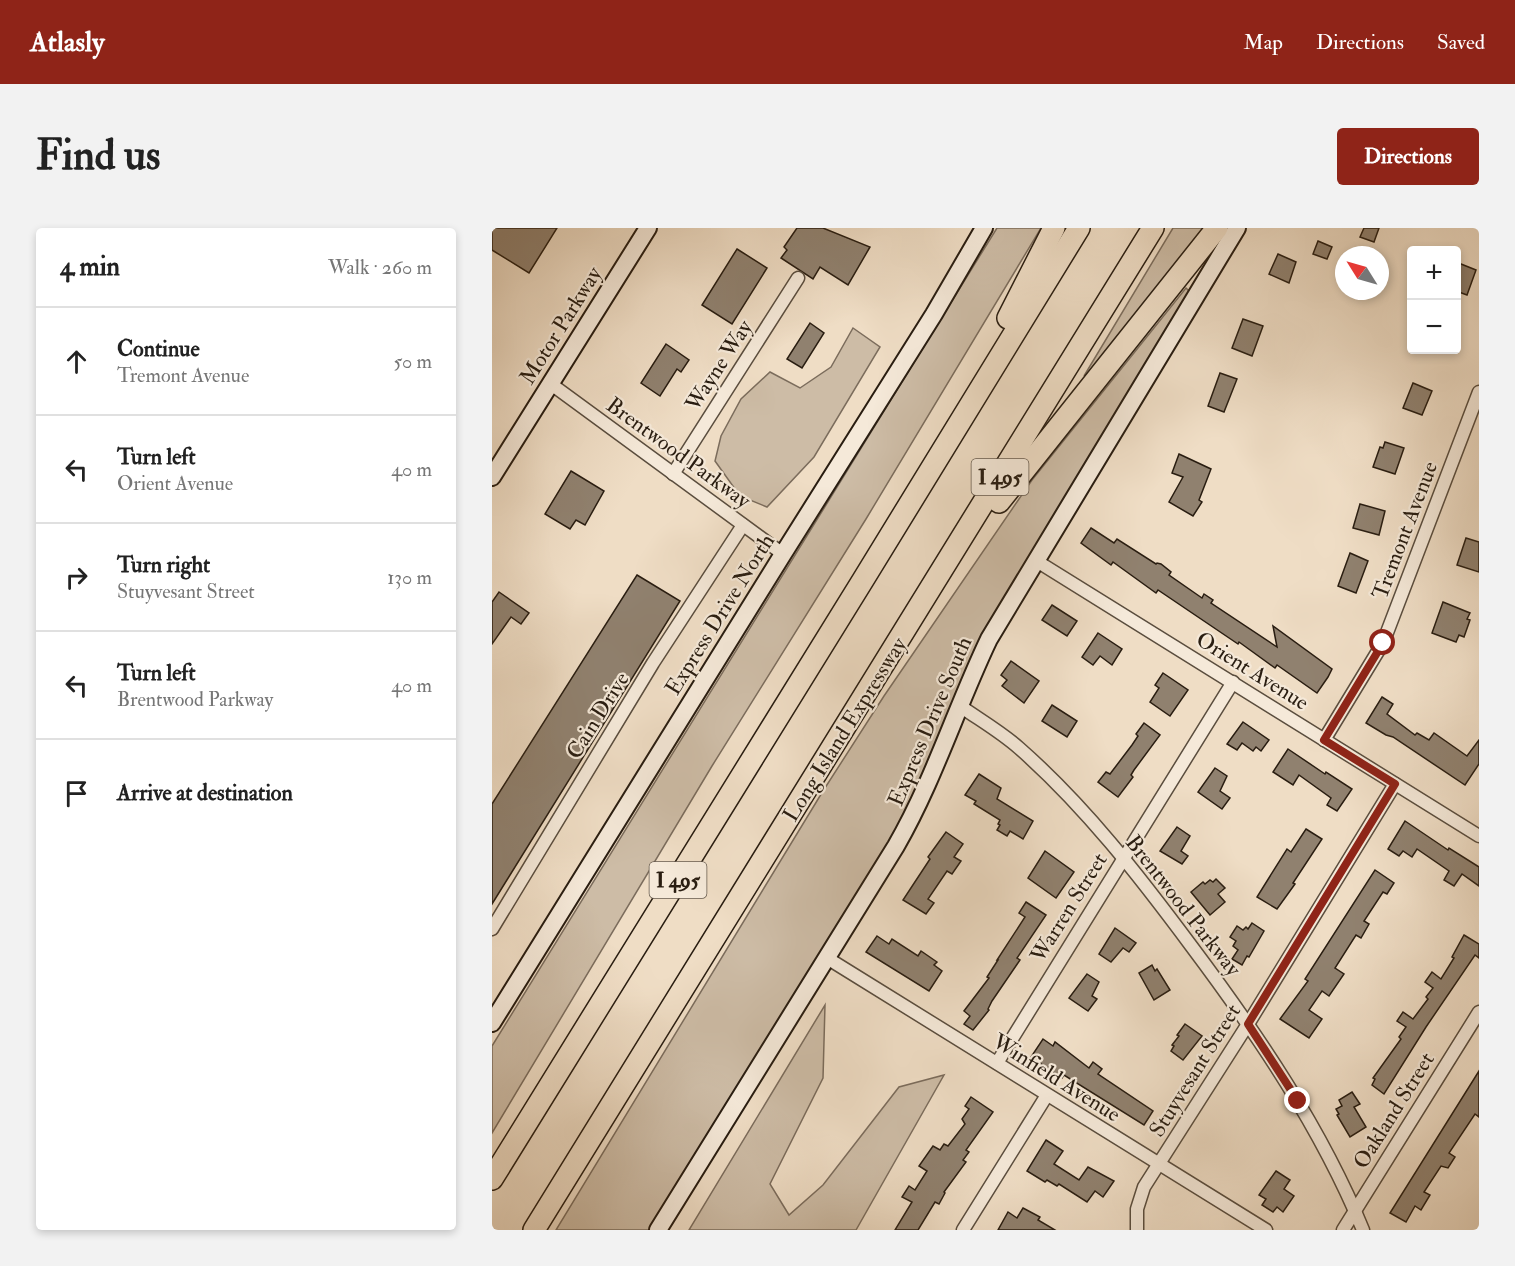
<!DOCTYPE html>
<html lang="en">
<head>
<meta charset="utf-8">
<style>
	:root { --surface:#fff; --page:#f2f2f2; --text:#222; --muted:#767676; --line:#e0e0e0; --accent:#8f2418 }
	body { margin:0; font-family:"IM FELL Double Pica",serif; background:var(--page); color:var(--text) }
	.controls { position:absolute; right:18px; top:18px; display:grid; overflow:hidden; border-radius:6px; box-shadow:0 3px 9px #0003 }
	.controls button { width:54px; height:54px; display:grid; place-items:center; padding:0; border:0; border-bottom:2px solid var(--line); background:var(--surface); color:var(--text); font:30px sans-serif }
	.compass { position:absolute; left:843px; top:18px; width:54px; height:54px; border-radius:50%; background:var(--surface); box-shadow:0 3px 9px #0003; rotate:307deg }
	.stop { position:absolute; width:18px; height:18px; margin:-14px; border:4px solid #8f2418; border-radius:50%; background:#fff }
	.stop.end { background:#8f2418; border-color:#fff; box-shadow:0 2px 6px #0008 }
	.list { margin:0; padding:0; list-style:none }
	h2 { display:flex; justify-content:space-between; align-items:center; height:78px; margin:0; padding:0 24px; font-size:26px }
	h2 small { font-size:20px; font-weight:400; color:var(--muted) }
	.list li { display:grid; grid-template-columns:39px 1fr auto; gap:18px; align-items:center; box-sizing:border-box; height:108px; padding:0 24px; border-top:2px solid var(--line) }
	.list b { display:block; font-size:22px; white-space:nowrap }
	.list p { margin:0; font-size:20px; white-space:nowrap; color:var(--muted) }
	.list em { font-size:20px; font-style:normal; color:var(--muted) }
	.icon { flex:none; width:33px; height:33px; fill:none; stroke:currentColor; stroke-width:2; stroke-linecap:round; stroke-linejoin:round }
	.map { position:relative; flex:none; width:987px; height:1002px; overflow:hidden; border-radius:6px }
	header { display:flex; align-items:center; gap:36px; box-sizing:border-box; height:84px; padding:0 30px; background:var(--accent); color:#fff }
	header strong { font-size:28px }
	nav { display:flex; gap:33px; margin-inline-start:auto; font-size:21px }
	.intro { display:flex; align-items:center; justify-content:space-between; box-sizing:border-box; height:144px; padding:0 36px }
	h1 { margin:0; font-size:42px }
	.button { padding:15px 27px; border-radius:6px; background:var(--accent); color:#fff; font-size:21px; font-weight:700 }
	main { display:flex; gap:36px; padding:0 36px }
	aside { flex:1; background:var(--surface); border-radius:6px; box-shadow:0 3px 9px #0003 }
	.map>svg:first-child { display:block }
	.green { fill:#cdbca6; stroke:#7b6c5c; stroke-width:1.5 }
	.building { fill:#90816f; stroke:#291d11; stroke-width:1.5 }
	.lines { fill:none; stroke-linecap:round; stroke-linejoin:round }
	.minor-casing { stroke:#5a4d3e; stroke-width:15 }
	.secondary-casing { stroke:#291d11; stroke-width:20 }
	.motorway-casing { stroke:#291d11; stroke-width:24 }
	.minor { stroke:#f5e9d9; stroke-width:12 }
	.secondary { stroke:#f5e9d9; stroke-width:16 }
	.motorway { stroke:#efddc5; stroke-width:21 }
	.route { stroke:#8f2418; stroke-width:8 }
	.labels { text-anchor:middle; stroke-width:4.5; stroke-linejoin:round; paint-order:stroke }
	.shield { fill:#f5e9d9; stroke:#665a4d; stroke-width:1.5 }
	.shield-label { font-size:21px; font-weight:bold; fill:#291d11 }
	.street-label { font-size:22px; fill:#291d11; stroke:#f5e9d9 }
</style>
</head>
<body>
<header>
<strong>Atlasly</strong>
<nav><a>Map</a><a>Directions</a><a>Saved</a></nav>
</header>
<div class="intro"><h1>Find us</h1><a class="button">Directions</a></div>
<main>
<aside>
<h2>4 min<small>Walk · 260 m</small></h2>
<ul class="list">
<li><svg class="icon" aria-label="ahead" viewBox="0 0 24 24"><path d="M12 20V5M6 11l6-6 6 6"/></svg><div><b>Continue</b><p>Tremont Avenue</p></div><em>50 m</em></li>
<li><svg class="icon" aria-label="left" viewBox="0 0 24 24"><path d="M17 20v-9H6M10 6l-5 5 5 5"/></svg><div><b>Turn left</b><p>Orient Avenue</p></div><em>40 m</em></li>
<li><svg class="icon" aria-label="right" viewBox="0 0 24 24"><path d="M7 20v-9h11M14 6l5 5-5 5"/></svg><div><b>Turn right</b><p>Stuyvesant Street</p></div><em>130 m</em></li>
<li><svg class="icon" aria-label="left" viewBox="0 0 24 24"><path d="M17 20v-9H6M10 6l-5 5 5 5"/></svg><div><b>Turn left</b><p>Brentwood Parkway</p></div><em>40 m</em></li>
<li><svg class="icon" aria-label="arrive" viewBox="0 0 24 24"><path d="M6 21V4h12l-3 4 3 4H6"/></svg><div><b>Arrive at destination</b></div></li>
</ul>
</aside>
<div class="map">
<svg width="987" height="1002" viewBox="0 0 987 1002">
	<rect width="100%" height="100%" fill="#efddc5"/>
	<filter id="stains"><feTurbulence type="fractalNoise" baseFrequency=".00333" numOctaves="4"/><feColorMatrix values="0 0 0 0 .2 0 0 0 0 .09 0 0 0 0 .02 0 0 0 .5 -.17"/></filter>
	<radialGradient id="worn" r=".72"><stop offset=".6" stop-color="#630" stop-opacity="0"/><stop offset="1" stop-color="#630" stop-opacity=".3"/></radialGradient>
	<g class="green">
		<polygon points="505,0 549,0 374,291 220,538 0,905 0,818"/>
		<polygon points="681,0 715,0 606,138 592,148"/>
		<polygon points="694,60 699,65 498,396 438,540 411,591 300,775 157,1002 64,1002 331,563 392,468 540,252"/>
		<polygon points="361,100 388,119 322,229 275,279 248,268 223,233 229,208 249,171 278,144 308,160 339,139"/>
		<polygon points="333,777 331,850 278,956 297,987 331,957 407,859 452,847 364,1002 197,1002"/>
	</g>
	<g class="building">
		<polygon points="0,0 65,0 37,45 0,22"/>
		<polygon points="305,0 331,0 378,19 356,57 328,39 321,51 289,30 295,22 292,19"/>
		<polygon points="872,0 887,0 882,14 868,9"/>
		<polygon points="826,13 840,19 835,31 821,26"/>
		<polygon points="245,21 275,40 240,96 210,77"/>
		<polygon points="786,26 804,34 797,55 777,46"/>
		<polygon points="964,34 984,42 975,67 964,63"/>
		<polygon points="751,91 771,98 760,128 740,120"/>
		<polygon points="318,95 332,105 310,140 295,131"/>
		<polygon points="174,116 197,132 189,144 185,141 168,168 149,155"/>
		<polygon points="728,145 745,151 732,184 716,178"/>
		<polygon points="921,155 940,163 930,187 911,180"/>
		<polygon points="893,214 912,220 903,246 881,239 888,219 891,220"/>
		<polygon points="687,226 719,241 707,272 710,274 701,288 677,274 691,249 680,245"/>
		<polygon points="79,243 112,263 93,297 84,292 78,301 53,286"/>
		<polygon points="868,276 893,283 887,307 861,300"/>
		<polygon points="599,300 622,315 625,311 664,336 665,335 669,336 679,344 677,347 710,370 712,366 721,372 719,375 785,419 781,398 840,441 836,449 825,465 785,437 783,440 747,414 746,416 666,362 664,365 621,334 619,337 589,315"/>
		<polygon points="974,310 987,314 987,344 965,337"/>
		<polygon points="858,325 876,333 864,365 846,358"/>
		<polygon points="145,347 188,373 0,676 0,576"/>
		<polygon points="7,364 37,385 29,396 19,389 0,416 0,374"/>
		<polygon points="951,374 978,385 975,391 978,392 972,409 967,407 964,414 940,405"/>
		<polygon points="560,377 585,393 575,408 550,392"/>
		<polygon points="606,405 630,421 620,437 608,428 601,437 590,429"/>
		<polygon points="519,433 547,453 532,475 510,458 515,452 509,447"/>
		<polygon points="671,445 696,462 678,488 658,474 667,460 663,457"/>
		<polygon points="890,469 901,476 895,486 923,507 925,505 937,512 942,505 975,528 987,512 987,536 973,557 901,509 894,507 874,495"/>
		<polygon points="560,477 585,493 575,509 550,493"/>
		<polygon points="751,494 777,512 769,523 764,519 761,523 750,515 745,522 735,516"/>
		<polygon points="652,495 668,507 642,542 639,547 641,549 626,569 606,554 614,544 618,546 640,517 646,508 644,506"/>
		<polygon points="796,521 833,546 834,544 860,561 845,583 835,577 839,570 807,547 801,557 781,544"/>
		<polygon points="723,540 735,548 728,563 738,570 730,581 706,564"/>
		<polygon points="487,546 509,560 505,571 541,593 531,611 518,603 515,608 505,602 508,597 506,596 508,592 482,576 484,573 473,567"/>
		<polygon points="913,593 956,622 957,620 987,639 987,658 970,646 962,658 952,652 957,643 925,621 920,629 911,623 907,628 896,621"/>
		<polygon points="685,599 698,608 689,623 696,628 690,636 668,623"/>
		<polygon points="814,601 830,611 801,655 803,656 785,681 765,669 795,621 799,624"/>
		<polygon points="454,604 471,616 462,629 469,633 460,646 455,643 436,671 442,675 434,686 411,672 438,631 436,629"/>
		<polygon points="553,623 582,644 564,670 536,650"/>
		<polygon points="883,642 902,655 895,666 891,664 872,693 877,696 869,710 864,707 843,740 852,746 837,768 830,763 817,782 830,791 817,810 788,791 816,753 813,751"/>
		<polygon points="724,651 733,660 726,666 733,674 718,687 699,664 711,654 713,656 718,652 721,654"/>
		<polygon points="534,674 554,687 525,730 528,732 500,773 496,781 497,782 481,802 472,796 478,788 472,783 497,750 495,749 506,732 505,732 533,689 527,685"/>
		<polygon points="760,695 772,703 757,729 755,728 750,737 740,731 746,722 741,718 744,713 738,709 745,698 751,702 754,699 756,701"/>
		<polygon points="623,700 644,715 637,724 631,720 619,734 607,726"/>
		<polygon points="972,707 987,716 987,730 983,727 934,799 892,866 880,857 883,851 881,850 909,811 907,809 914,799 905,793 911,784 921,791 936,771 934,769 941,760 933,754 940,744 949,751 962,730 960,729"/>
		<polygon points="385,708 397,716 400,711 426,728 429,723 445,734 442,737 450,743 437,763 374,724"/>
		<polygon points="660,737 663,743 665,741 678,762 662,772 647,745"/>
		<polygon points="595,746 607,754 600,768 605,771 596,783 577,770"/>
		<polygon points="693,796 710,808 691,832 679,823 682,818 680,817 687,808 685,807"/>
		<polygon points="551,811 561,818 563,814 597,840 601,834 610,841 606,846 661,883 652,897 572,847 570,850 539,829"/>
		<polygon points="987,843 987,889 983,886 957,925 963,929 956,940 949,938 932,964 938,967 929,982 923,978 914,994 898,985"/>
		<polygon points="860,864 868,876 862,879 874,899 858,909 845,887 847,886 844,881 850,878 847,872"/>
		<polygon points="479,869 501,884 474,922 477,924 471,932 474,934 452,964 453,965 447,976 443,974 426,1002 403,1002 420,974 410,969 417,958 423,962 435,943 427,938 441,918 448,922 452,916 456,918 473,896 470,891 477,881 473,878"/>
		<polygon points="554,912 571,923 562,936 587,952 596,939 622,953 611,969 603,963 595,974 567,956 565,958 555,952 553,954 535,943"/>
		<polygon points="784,943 798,952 792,961 802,968 791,984 785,979 781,984 770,977 774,971 767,967"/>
		<polygon points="531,980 548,989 546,992 563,1002 506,1002 516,984 525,990"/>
	</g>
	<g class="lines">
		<defs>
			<g id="minor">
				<polyline points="59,156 291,326"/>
				<polyline points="181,246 306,50"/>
				<polyline points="543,332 987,608"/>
				<path d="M 468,478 C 488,492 509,504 527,520 C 593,578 648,649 700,719 C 766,807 829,900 871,1002"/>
				<polyline points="832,512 891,415 987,164"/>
				<polyline points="0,701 161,435 251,297"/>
				<polyline points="335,730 774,1002"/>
				<polyline points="505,835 741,454"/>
				<polyline points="471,1002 555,867"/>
				<polyline points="645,1002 645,981 652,959 756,796 903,556"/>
				<polyline points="851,1002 987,784"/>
			</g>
			<g id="secondary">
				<polyline points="0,249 156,0"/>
				<polyline points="0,795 291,326 442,86 492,0"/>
				<path d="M 166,1002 L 404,618 C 442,552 464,480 497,411 L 745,0"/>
			</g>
			<g id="motorway">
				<polyline points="516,90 562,0"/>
				<polyline points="507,274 725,0"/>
				<polyline points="0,951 371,352 587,0"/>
				<polyline points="42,1002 661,0"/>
			</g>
		</defs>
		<use href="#minor" class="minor-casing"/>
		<use href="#secondary" class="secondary-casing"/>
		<use href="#motorway" class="motorway-casing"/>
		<use href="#minor" class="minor"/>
		<use href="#secondary" class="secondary"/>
		<use href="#motorway" class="motorway"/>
	</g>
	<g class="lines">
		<polyline class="route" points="806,873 756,796 903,556 832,512 891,415"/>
	</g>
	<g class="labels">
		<g class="shield">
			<rect x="479.5" y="231" width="57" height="36" rx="4.5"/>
			<rect x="157.5" y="634" width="57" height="36" rx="4.5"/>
		</g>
		<g class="shield-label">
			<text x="508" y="256">I 495</text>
			<text x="186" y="659">I 495</text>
		</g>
		<g class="street-label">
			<text transform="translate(68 97) rotate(-58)" y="8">Motor Parkway</text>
			<text transform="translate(226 137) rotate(-57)" y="8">Wayne Way</text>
			<text transform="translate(187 224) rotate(36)" y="8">Brentwood Parkway</text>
			<text transform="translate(912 302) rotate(-69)" y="8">Tremont Avenue</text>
			<text transform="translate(227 386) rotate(-58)" y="8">Express Drive North</text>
			<text transform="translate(761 442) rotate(32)" y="8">Orient Avenue</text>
			<text transform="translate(105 487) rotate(-58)" y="8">Cain Drive</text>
			<text transform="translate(437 493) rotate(-67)" y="8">Express Drive South</text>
			<text transform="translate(352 501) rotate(-58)" y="8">Long Island Expressway</text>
			<text transform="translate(692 677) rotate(52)" y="8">Brentwood Parkway</text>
			<text transform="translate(576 679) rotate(-58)" y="8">Warren Street</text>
			<text transform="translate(702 842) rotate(-58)" y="8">Stuyvesant Street</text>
			<text transform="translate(565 849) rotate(32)" y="8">Winfield Avenue</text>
			<text transform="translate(901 882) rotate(-58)" y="8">Oakland Street</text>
		</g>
	</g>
	<rect width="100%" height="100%" filter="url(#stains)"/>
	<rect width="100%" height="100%" fill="url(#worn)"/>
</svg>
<div class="controls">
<button>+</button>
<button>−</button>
</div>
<svg class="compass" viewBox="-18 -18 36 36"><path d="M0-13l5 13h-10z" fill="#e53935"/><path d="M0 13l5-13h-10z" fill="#767676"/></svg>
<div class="stop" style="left:891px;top:415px"></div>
<div class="stop end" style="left:806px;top:873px"></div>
</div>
</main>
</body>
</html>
